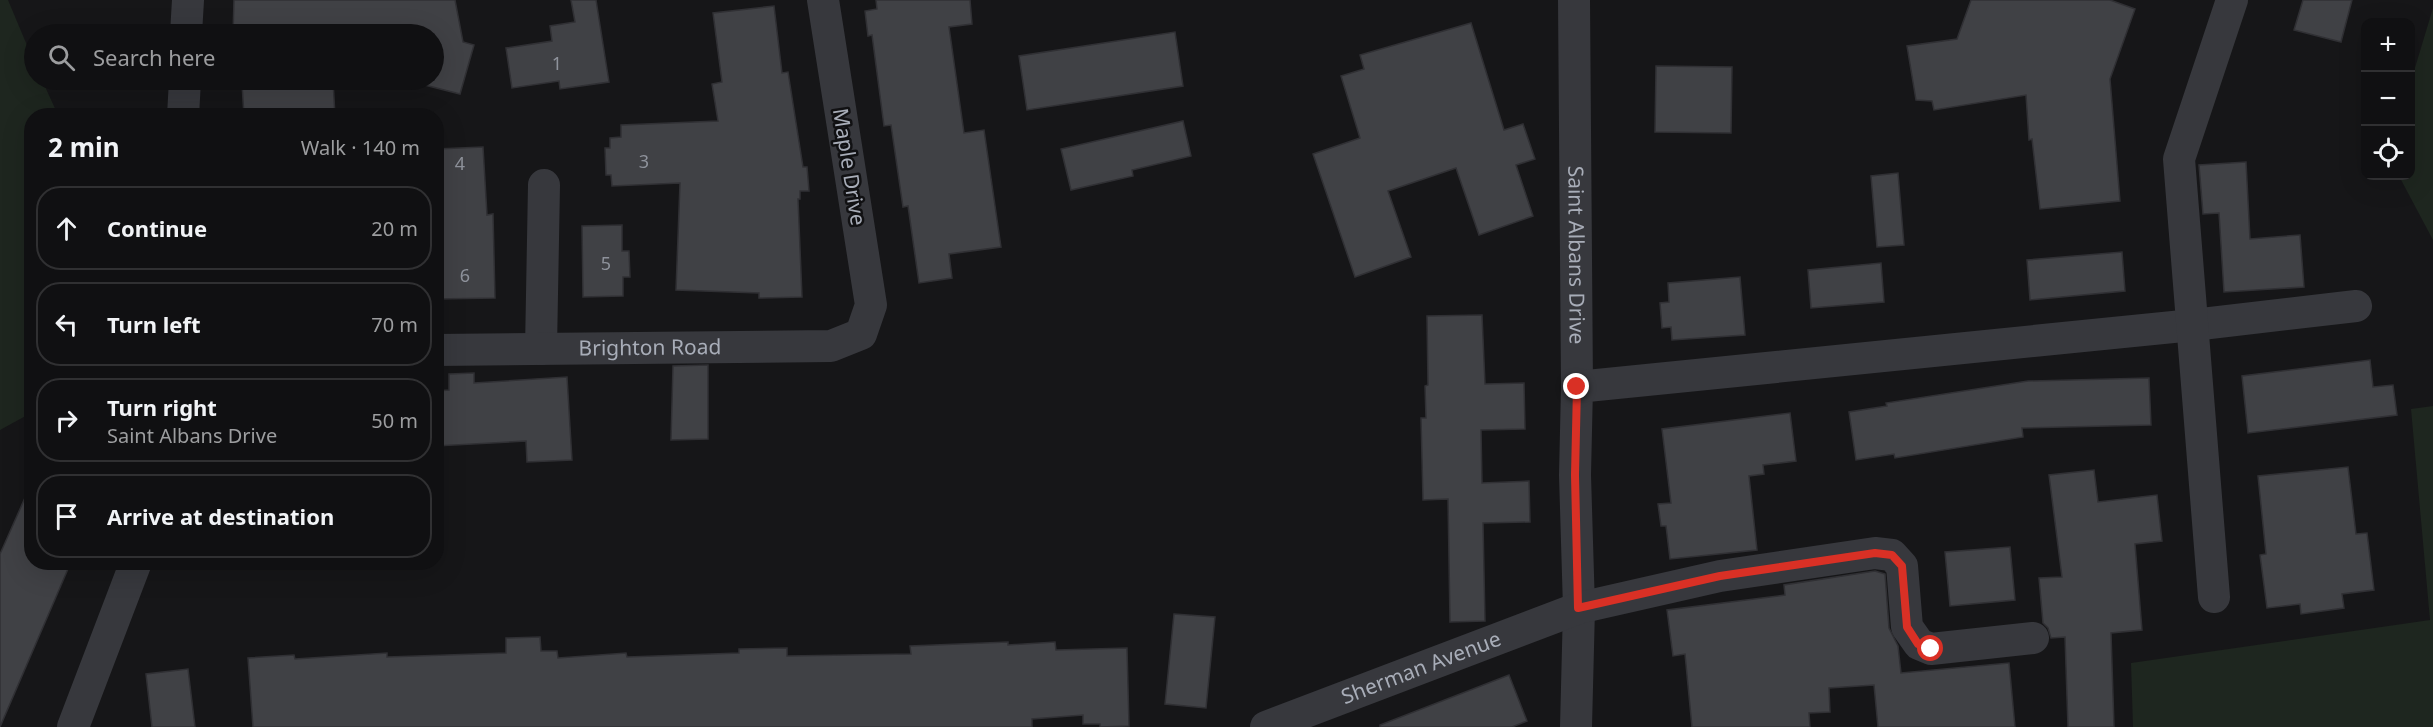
<!DOCTYPE html>
<html lang="en">
<head>
<meta charset="utf-8">
<style>
	:root { --surface:#101012; --page:#19191b; --text:#f1f3f6; --muted:#9c9d9f; --line:#303032 }
	body { margin:0; font-family:"Noto Sans",sans-serif; background:var(--page); color:var(--text) }
	.controls { position:absolute; right:18px; top:18px; display:grid; overflow:hidden; border-radius:12px; box-shadow:0 6px 24px #0002 }
	.controls button { width:54px; height:54px; display:grid; place-items:center; padding:0; border:0; border-bottom:2px solid var(--line); background:var(--surface); color:var(--text); font:30px sans-serif }
	.stop { position:absolute; width:18px; height:18px; margin:-14px; border:4px solid #d93025; border-radius:50%; background:#fff }
	.stop.end { background:#d93025; border-color:#fff; box-shadow:0 2px 6px #0008 }
	.list { margin:0; padding:0; list-style:none }
	h2 { display:flex; justify-content:space-between; align-items:center; height:78px; margin:0; padding:0 24px; font-size:26px }
	h2 small { font-size:20px; font-weight:400; color:var(--muted) }
	.list li { display:grid; grid-template-columns:39px 1fr auto; gap:18px; align-items:center; box-sizing:border-box; height:84px; margin:0 12px 12px; padding:0 12px; border:2px solid var(--line); border-radius:24px }
	.list b { display:block; font-size:22px; white-space:nowrap }
	.list p { margin:0; font-size:20px; white-space:nowrap; color:var(--muted) }
	.list em { font-size:20px; font-style:normal; color:var(--muted) }
	.icon { flex:none; width:33px; height:33px; fill:none; stroke:currentColor; stroke-width:2; stroke-linecap:round; stroke-linejoin:round }
	.map { position:relative; flex:none; width:2433px; height:727px; overflow:hidden }
	.search { position:absolute; background:var(--surface); box-shadow:0 6px 24px #0002; left:24px; top:24px; width:420px; height:66px; display:flex; align-items:center; gap:15px; box-sizing:border-box; padding:0 21px; border-radius:33px; color:var(--muted); font-size:22px }
	.panel { position:absolute; background:var(--surface); box-shadow:0 6px 24px #0002; left:24px; top:108px; width:420px; height:462px; border-radius:24px }
	.map>svg:first-child { display:block }
	.green { fill:#1e261f }
	.building { fill:#404145; stroke:#303034; stroke-width:1.5 }
	.lines { fill:none; stroke-linecap:round; stroke-linejoin:round }
	.street { stroke:#37383d; stroke-width:32 }
	.route { stroke:#d93025; stroke-width:8 }
	.labels { text-anchor:middle; stroke-width:5; stroke-linejoin:round; paint-order:stroke }
	.number-label { font-size:18px; fill:#8e929b }
	.street-label { font-size:21px; fill:#a8adb8; stroke:#111113 }
</style>
</head>
<body>
<div class="map">
<svg width="2433" height="727" viewBox="0 0 2433 727">
	<rect width="100%" height="100%" fill="#161618"/>
	<g class="green">
		<polygon points="0,0 8,0 34,62 34,80 42,80 58,115 32,116 31,413 0,430"/>
		<polygon points="2433,8 2433,240 2399,176 2410,176 2411,81"/>
		<polygon points="2433,406 2433,727 2133,727 2131,663 2430,620 2411,409"/>
	</g>
	<g class="building">
		<polygon points="234,0 455,0 463,42 474,45 460,94 405,80 434,80 434,34 233,34"/>
		<polygon points="571,0 596,0 609,82 560,89 559,81 512,88 506,48 552,41 550,26 575,22"/>
		<polygon points="876,0 970,0 972,24 949,27 964,133 984,130 1001,247 949,254 952,278 919,283 908,206 903,207 891,125 884,126 872,35 868,36 865,11 877,9"/>
		<polygon points="1971,0 2110,0 2135,9 2110,79 2120,201 2040,209 2032,139 2029,140 2026,95 1934,110 1932,101 1916,100 1907,46 1957,39"/>
		<polygon points="2303,0 2352,0 2341,42 2294,30"/>
		<polygon points="774,6 782,73 788,72 803,167 807,167 809,191 800,191 800,199 798,199 802,297 759,298 759,293 676,290 680,183 612,186 611,175 606,175 605,148 610,148 610,138 621,137 621,125 718,121 712,84 722,82 713,13"/>
		<polygon points="1471,23 1504,130 1523,124 1535,159 1516,165 1533,216 1479,235 1456,168 1388,191 1411,257 1355,277 1313,154 1360,138 1341,76 1364,69 1360,55"/>
		<polygon points="1175,32 1183,86 1027,110 1019,56"/>
		<polygon points="1656,66 1732,67 1731,133 1655,132"/>
		<polygon points="269,80 333,80 335,116 244,116 242,84 270,83"/>
		<polygon points="1183,121 1191,156 1132,170 1133,176 1071,190 1061,149"/>
		<polygon points="483,147 487,215 493,214 495,298 436,299 436,149"/>
		<polygon points="2246,162 2250,239 2300,235 2304,287 2224,292 2219,213 2203,214 2199,165"/>
		<polygon points="1898,173 1904,245 1877,247 1871,176"/>
		<polygon points="622,225 622,251 629,251 630,277 623,277 623,296 583,297 582,226"/>
		<polygon points="2122,252 2125,291 2030,300 2027,260"/>
		<polygon points="1881,263 1884,302 1811,308 1808,270"/>
		<polygon points="1740,277 1745,335 1672,340 1671,327 1662,328 1660,303 1669,302 1668,283"/>
		<polygon points="1482,315 1485,384 1524,383 1525,429 1481,430 1482,483 1529,481 1530,522 1483,523 1485,621 1450,622 1448,499 1423,500 1421,418 1426,418 1425,386 1428,385 1427,316"/>
		<polygon points="2370,360 2373,387 2393,385 2397,415 2248,433 2242,376"/>
		<polygon points="708,365 708,439 671,440 673,366"/>
		<polygon points="474,373 474,383 567,377 572,460 527,462 526,441 436,446 436,391 449,390 449,374"/>
		<polygon points="2149,378 2151,425 2022,428 2023,437 1895,458 1894,454 1856,460 1849,412 1887,406 1886,403 2028,381"/>
		<polygon points="1790,413 1796,461 1763,465 1764,474 1749,476 1757,550 1670,559 1666,526 1661,526 1658,504 1671,503 1662,429"/>
		<polygon points="2348,467 2356,534 2367,533 2374,590 2342,594 2344,608 2301,614 2300,604 2267,608 2260,555 2266,554 2258,476"/>
		<polygon points="2094,470 2098,502 2157,495 2162,541 2135,544 2142,630 2111,633 2114,727 2068,727 2065,637 2051,638 2048,628 2043,623 2039,578 2062,577 2049,475"/>
		<polygon points="32,482 32,562 71,562 0,727 0,554"/>
		<polygon points="2010,547 2015,600 1950,606 1945,552"/>
		<polygon points="1875,571 1885,574 1889,628 1898,646 1901,673 2009,663 2015,727 1878,727 1874,685 1829,688 1830,712 1809,713 1810,727 1692,727 1685,654 1673,656 1667,610 1785,595 1784,585"/>
		<polygon points="1174,614 1215,617 1206,708 1165,704"/>
		<polygon points="540,637 541,651 557,651 558,658 626,653 627,657 739,653 739,649 787,648 787,656 911,654 910,646 1008,642 1008,645 1055,642 1056,650 1127,648 1129,726 1100,727 1100,724 1083,724 1083,715 1032,719 1032,727 253,727 248,658 294,655 295,659 387,653 387,657 506,653 506,638"/>
		<polygon points="188,669 195,727 152,727 146,674"/>
		<polygon points="1509,675 1527,721 1512,727 1380,727 1380,725"/>
	</g>
	<g class="lines">
		<g class="street">
			<path id="s1" d="M 1574,0 L 1577,387 L 1575,475 L 1579,608 L 1576,727"/>
			<polyline points="186,34 188,0"/>
			<polyline points="183,116 185,80"/>
			<polyline points="541,349 544,185"/>
			<path id="s2" d="M 436,350 L 831,346 L 861,334 L 871,305 L 823,0"/>
			<polyline points="1577,387 2193,325 2356,306"/>
			<polyline points="2214,597 2179,159 2232,0"/>
			<polyline points="73,727 136,562"/>
			<path id="s3" d="M 1266,727 L 1579,608 L 1720,576 L 1875,553 L 1892,555 L 1902,566 L 1907,627 L 1919,644 L 1931,649 L 2033,638"/>
		</g>
	</g>
	<g class="lines">
		<polyline class="route" points="1577,387 1575,475 1578,608 1720,576 1875,553 1892,555 1902,566 1907,627 1918,644 1931,649"/>
	</g>
	<g class="labels">
		<g class="number-label">
			<text x="557" y="70">1</text>
			<text x="644" y="168">3</text>
			<text x="460" y="170">4</text>
			<text x="606" y="270">5</text>
			<text x="465" y="282">6</text>
		</g>
		<g class="street-label">
			<text transform="translate(849 167) rotate(81)" y="7">Maple Drive</text>
			<text dy="7" stroke="none"><textPath href="#s1" startOffset="255">Saint Albans Drive</textPath></text>
			<text dy="7" stroke="none"><textPath href="#s2" startOffset="214">Brighton Road</textPath></text>
			<text dy="7" stroke="none"><textPath href="#s3" startOffset="166">Sherman Avenue</textPath></text>
		</g>
	</g>
</svg>
<div class="controls">
<button>+</button>
<button>−</button>
<button><svg class="icon" aria-label="locate" viewBox="0 0 24 24"><circle cx="12" cy="12" r="6"/><path d="M12 2v4M12 18v4M2 12h4M18 12h4"/></svg></button>
</div>
<div class="stop" style="left:1931px;top:649px"></div>
<div class="stop end" style="left:1577px;top:387px"></div>
<div class="search"><svg class="icon" aria-label="search" viewBox="0 0 24 24"><circle cx="10" cy="10" r="6"/><path d="M15 15l6 6"/></svg>Search here</div>
<section class="panel">
<h2>2 min<small>Walk · 140 m</small></h2>
<ul class="list">
<li><svg class="icon" aria-label="ahead" viewBox="0 0 24 24"><path d="M12 20V5M6 11l6-6 6 6"/></svg><div><b>Continue</b></div><em>20 m</em></li>
<li><svg class="icon" aria-label="left" viewBox="0 0 24 24"><path d="M17 20v-9H6M10 6l-5 5 5 5"/></svg><div><b>Turn left</b></div><em>70 m</em></li>
<li><svg class="icon" aria-label="right" viewBox="0 0 24 24"><path d="M7 20v-9h11M14 6l5 5-5 5"/></svg><div><b>Turn right</b><p>Saint Albans Drive</p></div><em>50 m</em></li>
<li><svg class="icon" aria-label="arrive" viewBox="0 0 24 24"><path d="M6 21V4h12l-3 4 3 4H6"/></svg><div><b>Arrive at destination</b></div></li>
</ul>
</section>
</div>
</body>
</html>
